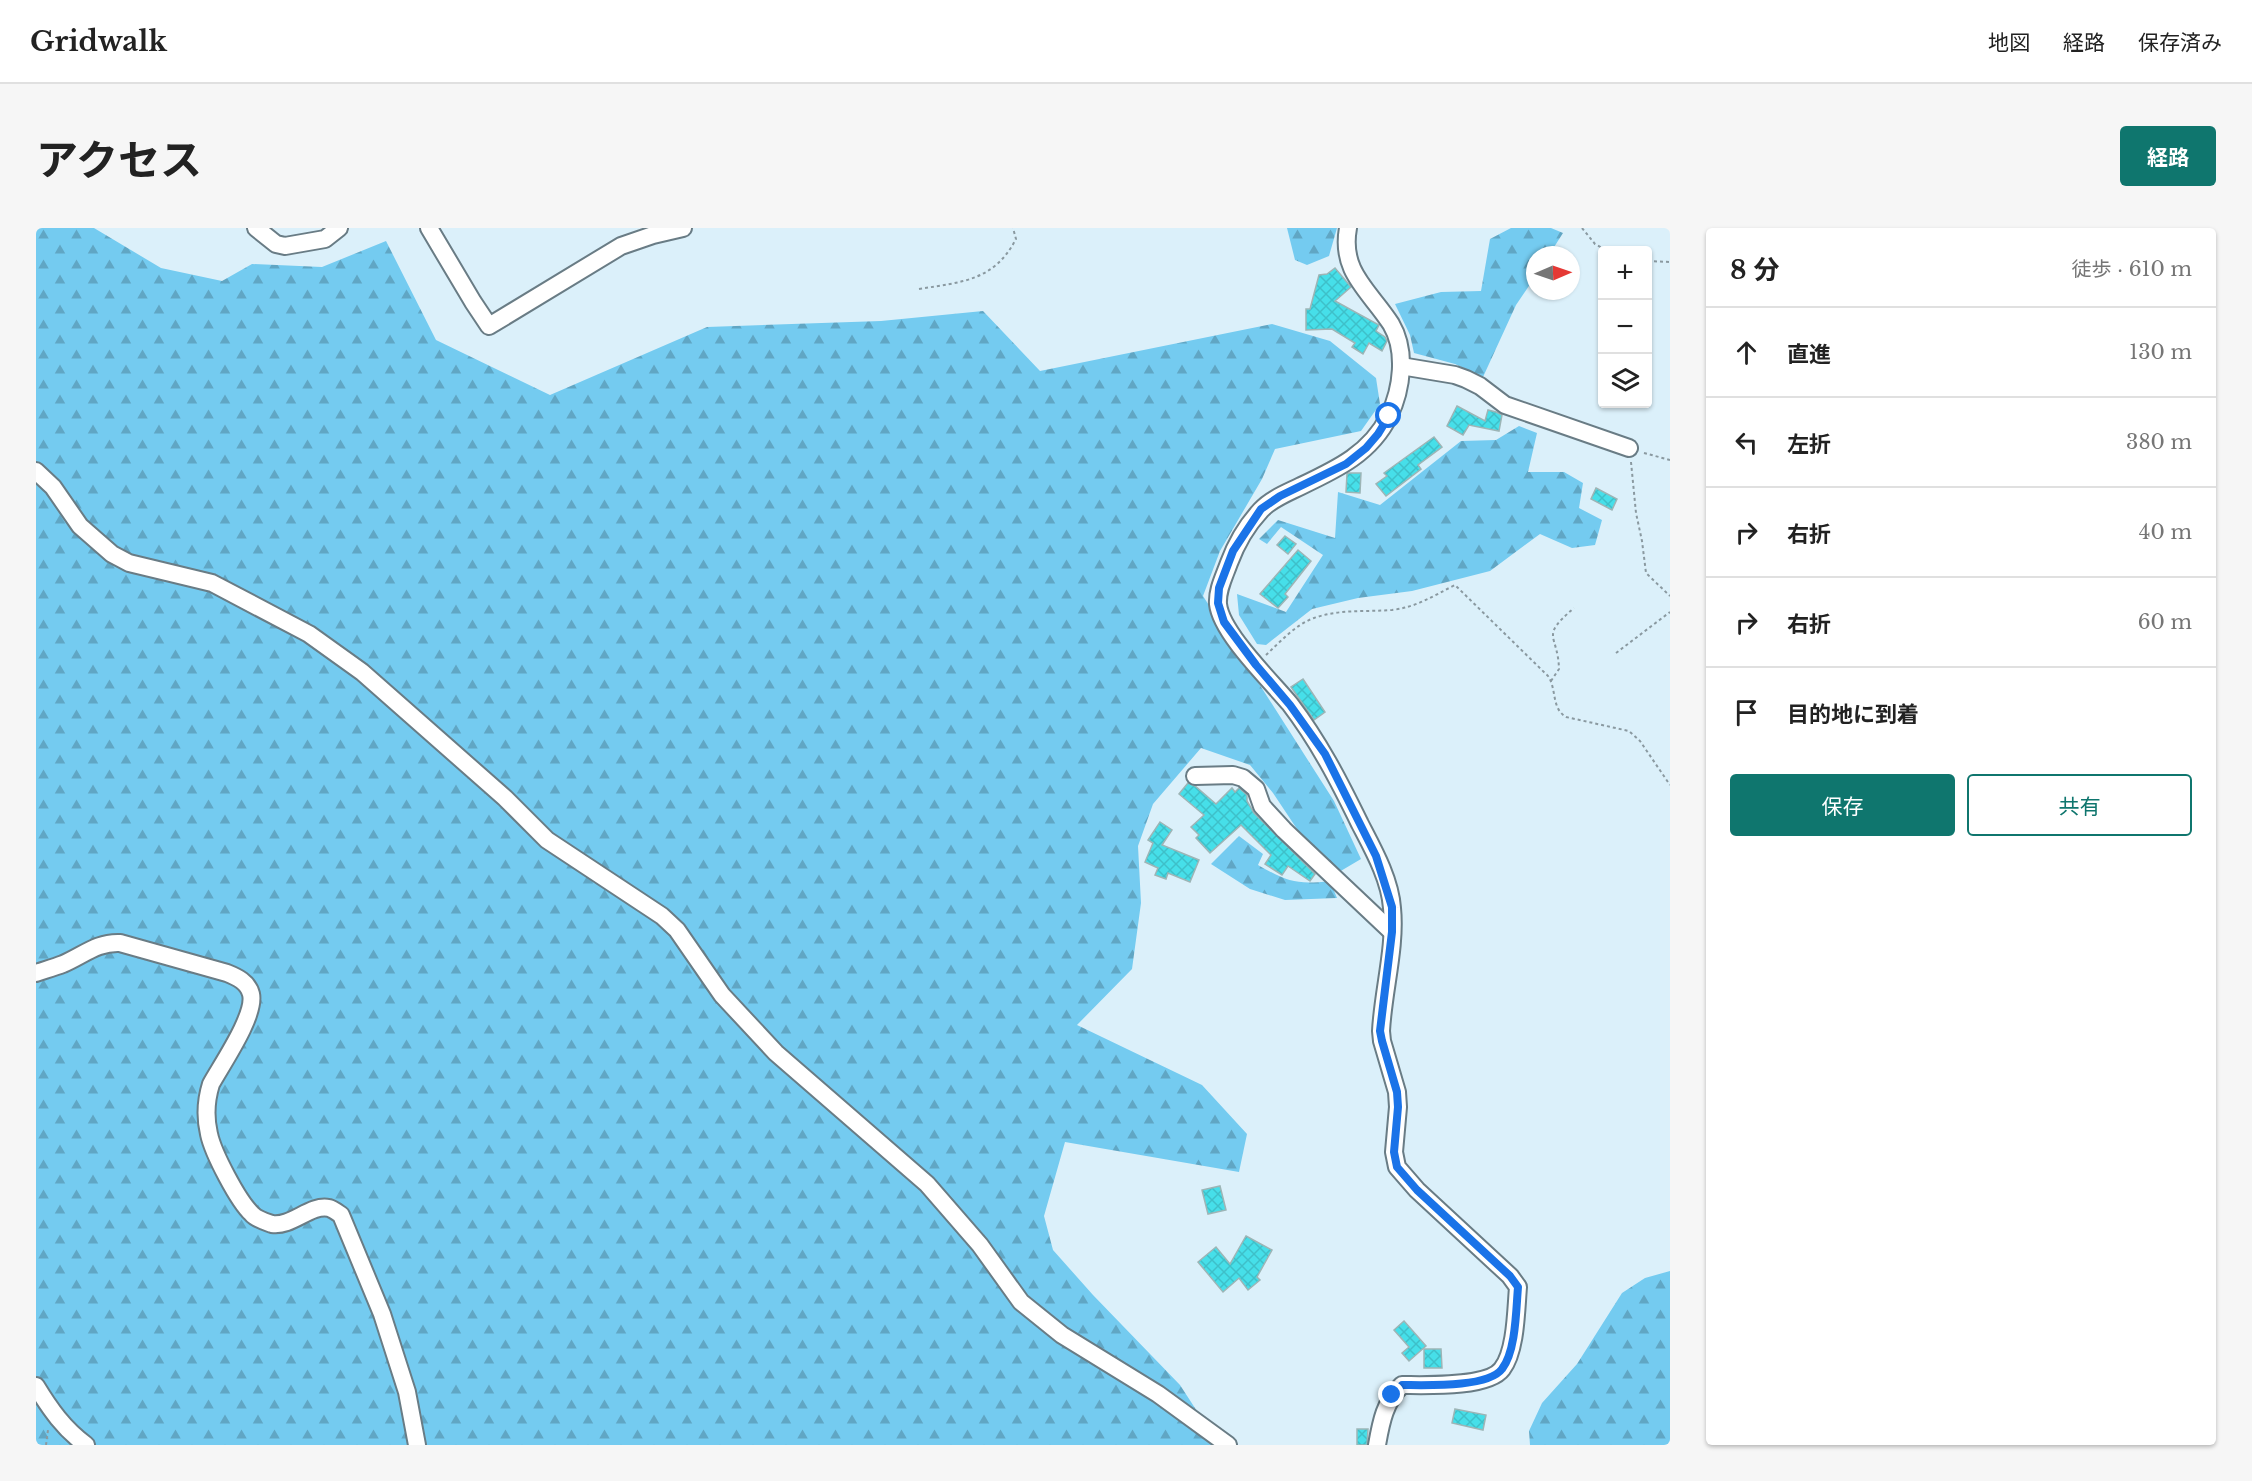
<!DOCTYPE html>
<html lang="ja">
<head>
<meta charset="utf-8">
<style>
	:root { --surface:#fff; --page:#f6f6f6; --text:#222; --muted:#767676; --line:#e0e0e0; --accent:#0f766e }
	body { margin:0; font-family:"Libre Baskerville","Noto Sans JP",serif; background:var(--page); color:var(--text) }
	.controls { position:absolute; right:18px; top:18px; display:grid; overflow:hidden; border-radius:6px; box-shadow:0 2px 4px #0004 }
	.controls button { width:54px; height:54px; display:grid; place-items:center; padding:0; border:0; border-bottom:2px solid var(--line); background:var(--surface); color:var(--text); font:30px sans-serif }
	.compass { position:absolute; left:1490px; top:18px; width:54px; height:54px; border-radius:50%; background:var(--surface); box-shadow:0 2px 4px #0004; rotate:88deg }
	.stop { position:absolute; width:18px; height:18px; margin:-14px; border:4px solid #1a73e8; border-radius:50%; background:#fff }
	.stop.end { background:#1a73e8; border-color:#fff; box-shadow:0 2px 6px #0008 }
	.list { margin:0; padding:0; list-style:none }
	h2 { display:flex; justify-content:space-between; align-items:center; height:78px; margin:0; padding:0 24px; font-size:26px }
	h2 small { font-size:20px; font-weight:400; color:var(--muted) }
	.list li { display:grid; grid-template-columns:39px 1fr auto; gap:18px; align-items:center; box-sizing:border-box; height:90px; padding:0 24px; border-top:2px solid var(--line) }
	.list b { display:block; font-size:22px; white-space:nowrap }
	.list em { font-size:20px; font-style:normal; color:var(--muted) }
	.actions { display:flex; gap:12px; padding:18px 24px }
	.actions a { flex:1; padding:14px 0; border:2px solid var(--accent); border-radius:6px; text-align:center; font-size:21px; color:var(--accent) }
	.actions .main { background:var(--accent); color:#fff }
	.icon { flex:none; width:33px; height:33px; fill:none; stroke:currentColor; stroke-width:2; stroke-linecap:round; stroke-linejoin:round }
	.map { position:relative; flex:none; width:1634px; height:1217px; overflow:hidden; border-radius:6px }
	header { display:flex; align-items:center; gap:36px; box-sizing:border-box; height:84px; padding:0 30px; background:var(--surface); border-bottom:2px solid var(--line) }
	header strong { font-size:28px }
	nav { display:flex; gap:33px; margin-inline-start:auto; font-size:21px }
	.intro { display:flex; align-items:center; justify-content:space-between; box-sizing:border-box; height:144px; padding:0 36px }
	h1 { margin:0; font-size:42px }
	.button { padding:15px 27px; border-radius:6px; background:var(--accent); color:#fff; font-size:21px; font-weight:700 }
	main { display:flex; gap:36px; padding:0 36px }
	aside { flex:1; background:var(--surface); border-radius:6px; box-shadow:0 2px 4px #0004 }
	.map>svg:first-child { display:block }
	.forest { fill:url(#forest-firs) }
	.building { fill:url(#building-cross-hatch); stroke:#9db5b6; stroke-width:1.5 }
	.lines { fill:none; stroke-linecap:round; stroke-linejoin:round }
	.minor-casing { stroke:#697c85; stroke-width:20 }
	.path { stroke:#8a99a0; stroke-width:2; stroke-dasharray:3 3; stroke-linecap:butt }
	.minor { stroke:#fff; stroke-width:16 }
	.route { stroke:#1a73e8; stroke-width:8 }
</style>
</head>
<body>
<header>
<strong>Gridwalk</strong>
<nav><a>地図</a><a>経路</a><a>保存済み</a></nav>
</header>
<div class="intro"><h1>アクセス</h1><a class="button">経路</a></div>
<main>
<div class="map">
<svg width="1634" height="1217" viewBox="0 0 1634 1217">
	<defs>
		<pattern id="forest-firs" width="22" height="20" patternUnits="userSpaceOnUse" patternTransform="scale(1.5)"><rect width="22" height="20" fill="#74cbf0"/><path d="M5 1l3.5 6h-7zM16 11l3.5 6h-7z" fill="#60a6c4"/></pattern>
		<pattern id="building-cross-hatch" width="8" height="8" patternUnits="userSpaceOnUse" patternTransform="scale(1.5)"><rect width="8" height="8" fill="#46dfe9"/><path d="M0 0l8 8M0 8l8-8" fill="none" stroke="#3ec0c9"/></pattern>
	</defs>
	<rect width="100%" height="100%" fill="#dbf0fa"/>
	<g class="forest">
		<polygon points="0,0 58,0 125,40 186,53 216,36 286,39 350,13 400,112 514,167 671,99 845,93 947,83 1004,143 1236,96 1294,113 1340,150 1344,176 1325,203 1239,221 1226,251 1184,323 1167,368 1298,573 1325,631 1303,644 1263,604 1237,565 1214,537 1165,520 1117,576 1102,618 1105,675 1096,741 1041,797 1166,857 1211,906 1203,944 1029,914 1008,988 1017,1022 1057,1067 1144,1157 1183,1217 0,1217"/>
		<polygon points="1251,0 1301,0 1293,28 1271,37 1259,32"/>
		<polygon points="1475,0 1515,0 1527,5 1513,27 1499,27 1499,49 1480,77 1447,149 1419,136 1378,125 1374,107 1359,76 1405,64 1445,63 1454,11"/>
		<polygon points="1483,198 1501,205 1492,244 1528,244 1547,255 1543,280 1566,292 1559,317 1536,320 1504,306 1454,343 1376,363 1322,370 1276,381 1230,417 1221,416 1203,387 1201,366 1250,384 1287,327 1245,299 1231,316 1223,311 1242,292 1299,310 1302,264 1344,277 1425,213 1460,212"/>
		<path d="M 1203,608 L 1227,626 L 1222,637 C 1252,654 1261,657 1294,653 L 1301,670 L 1249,672 L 1214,661 L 1175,636 Z"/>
		<polygon points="1634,1043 1634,1217 1494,1217 1493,1203 1506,1175 1541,1136 1586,1065 1609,1050"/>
	</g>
	<g class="building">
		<polygon points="1299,40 1315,59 1299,73 1343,97 1340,103 1349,109 1351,113 1346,123 1333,115 1327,126 1316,119 1319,115 1296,101 1270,102 1270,81 1274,81 1283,47 1291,46"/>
		<polygon points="1421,178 1449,193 1452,182 1460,184 1466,187 1463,203 1433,197 1427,207 1411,198"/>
		<polygon points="1398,209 1406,219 1382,237 1385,241 1350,268 1340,256 1351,248 1348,245"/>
		<polygon points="1313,245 1325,245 1324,265 1310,264 1311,246"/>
		<polygon points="1560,260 1581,271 1576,282 1555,271"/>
		<polygon points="1249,308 1260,316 1252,326 1241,317"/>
		<polygon points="1262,322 1275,333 1249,366 1252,369 1242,380 1224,366"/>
		<polygon points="1267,451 1289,484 1278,492 1255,459"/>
		<polygon points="1152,555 1159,558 1180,576 1196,560 1199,564 1203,560 1211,567 1211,573 1218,585 1279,646 1274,653 1252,638 1246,647 1229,636 1235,627 1205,597 1174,625 1160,610 1163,607 1155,599 1168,587 1143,566"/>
		<polygon points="1124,594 1136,602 1126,617 1163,632 1154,654 1132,645 1130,651 1119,647 1122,640 1109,634 1117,615 1112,612"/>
		<polygon points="1184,958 1190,982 1172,986 1166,962"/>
		<polygon points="1210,1008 1236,1022 1221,1049 1224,1052 1212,1062 1203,1050 1187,1064 1162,1034 1180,1019 1194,1036"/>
		<polygon points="1368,1093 1390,1118 1373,1133 1366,1125 1373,1119 1358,1102"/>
		<polygon points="1388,1121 1405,1121 1406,1140 1388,1140"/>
		<polygon points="1419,1181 1450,1187 1447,1202 1416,1195"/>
		<polygon points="1321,1201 1332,1201 1331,1217 1321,1217"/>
	</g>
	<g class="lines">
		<defs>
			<g id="minor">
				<polyline points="220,0 240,16 249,18 289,11 303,0"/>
				<polyline points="393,0 437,74 453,98 585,18 617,7 647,0"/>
				<path d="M 1312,0 C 1304,44 1333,62 1355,96 C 1371,123 1366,161 1353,188 C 1335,225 1301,241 1265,258 C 1251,265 1235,271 1225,282 C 1211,297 1200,316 1193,335 C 1188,349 1181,362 1182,376 C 1185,405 1235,453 1254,476 C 1283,514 1303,553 1324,596 C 1337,621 1354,651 1356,680 C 1360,719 1347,763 1345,803 L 1346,813 L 1361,864 L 1362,879 L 1358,924 L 1361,939 L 1381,962 L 1474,1048 L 1482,1059 C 1480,1082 1480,1123 1466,1141 C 1452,1160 1388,1157 1366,1157 C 1349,1173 1345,1194 1341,1217"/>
				<polyline points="1365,138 1419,147 1430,151 1444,158 1469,177 1593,220"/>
				<polyline points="0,243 17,259 44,298 76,326 93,335 176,355 273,406 326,444 469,570 511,612 626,688 641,702 686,767 740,825 891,956 944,1017 985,1074 1026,1107 1122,1166 1192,1217"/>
				<polyline points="1159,548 1197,547 1207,550 1220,561 1226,578 1248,602 1356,704"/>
				<path d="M 0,745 C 9,742 19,739 27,736 C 48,727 61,714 84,715 L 191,745 C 201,749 212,754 215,766 C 220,787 186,836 175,856 C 170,872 169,889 173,906 C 177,925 202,973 216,986 C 220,991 230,994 236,996 C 256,999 274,976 293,980 C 297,981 302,985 305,987 L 346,1086 L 371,1164 L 381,1217"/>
				<path d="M 0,1158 C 14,1181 28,1201 50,1217"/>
			</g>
		</defs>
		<use href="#minor" class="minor-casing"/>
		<g class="path">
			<polyline points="1546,0 1559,16 1570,22"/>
			<polyline points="1612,33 1634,34"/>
			<path d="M 883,61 C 926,54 958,53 980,11 L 977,0"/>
			<polyline points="1608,225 1634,232"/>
			<polyline points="1595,234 1600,285 1606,313 1610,345 1634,368"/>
			<polyline points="1580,425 1634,384"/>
			<path d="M 1230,427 C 1245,413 1259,397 1278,390 C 1303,381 1329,384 1356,382 C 1381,379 1397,368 1419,357 L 1512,448 C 1521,461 1515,480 1530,489 L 1593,503 L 1604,513 L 1634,557"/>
			<path d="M 1515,453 L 1523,441 C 1522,405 1503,410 1538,380"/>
			<polyline points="10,1217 12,1202"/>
		</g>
		<use href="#minor" class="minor"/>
	</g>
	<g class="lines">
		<path class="route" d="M 1353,188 L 1342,206 L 1330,220 L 1310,236 L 1244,268 L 1225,281 L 1197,323 L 1183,360 L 1182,375 L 1188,394 L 1220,437 L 1254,477 L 1289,526 L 1340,628 L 1356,679 L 1356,704 L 1344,803 L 1346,813 L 1361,864 L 1362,879 L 1358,924 L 1361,939 L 1381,962 L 1474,1048 L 1482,1059 C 1480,1082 1480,1123 1466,1141 C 1452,1160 1388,1157 1366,1157 L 1356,1167"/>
	</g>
</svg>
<div class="controls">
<button>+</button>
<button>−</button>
<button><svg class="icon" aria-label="layers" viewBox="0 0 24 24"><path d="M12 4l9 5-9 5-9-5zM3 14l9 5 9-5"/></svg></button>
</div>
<svg class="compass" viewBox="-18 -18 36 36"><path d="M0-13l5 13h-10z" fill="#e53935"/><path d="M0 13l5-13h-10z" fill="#767676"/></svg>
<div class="stop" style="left:1353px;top:188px"></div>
<div class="stop end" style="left:1356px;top:1167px"></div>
</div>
<aside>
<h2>8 分<small>徒歩 · 610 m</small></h2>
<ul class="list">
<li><svg class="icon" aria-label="ahead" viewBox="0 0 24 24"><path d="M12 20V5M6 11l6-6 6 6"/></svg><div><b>直進</b></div><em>130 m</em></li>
<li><svg class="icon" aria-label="left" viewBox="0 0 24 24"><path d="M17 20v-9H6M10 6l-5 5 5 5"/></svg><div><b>左折</b></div><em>380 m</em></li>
<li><svg class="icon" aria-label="right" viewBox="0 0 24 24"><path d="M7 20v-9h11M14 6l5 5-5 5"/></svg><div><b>右折</b></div><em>40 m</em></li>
<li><svg class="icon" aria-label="right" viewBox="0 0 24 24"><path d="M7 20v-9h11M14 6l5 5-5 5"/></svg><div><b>右折</b></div><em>60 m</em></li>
<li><svg class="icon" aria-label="arrive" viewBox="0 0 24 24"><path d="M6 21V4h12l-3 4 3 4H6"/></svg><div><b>目的地に到着</b></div></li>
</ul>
<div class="actions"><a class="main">保存</a><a>共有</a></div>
</aside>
</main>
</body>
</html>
